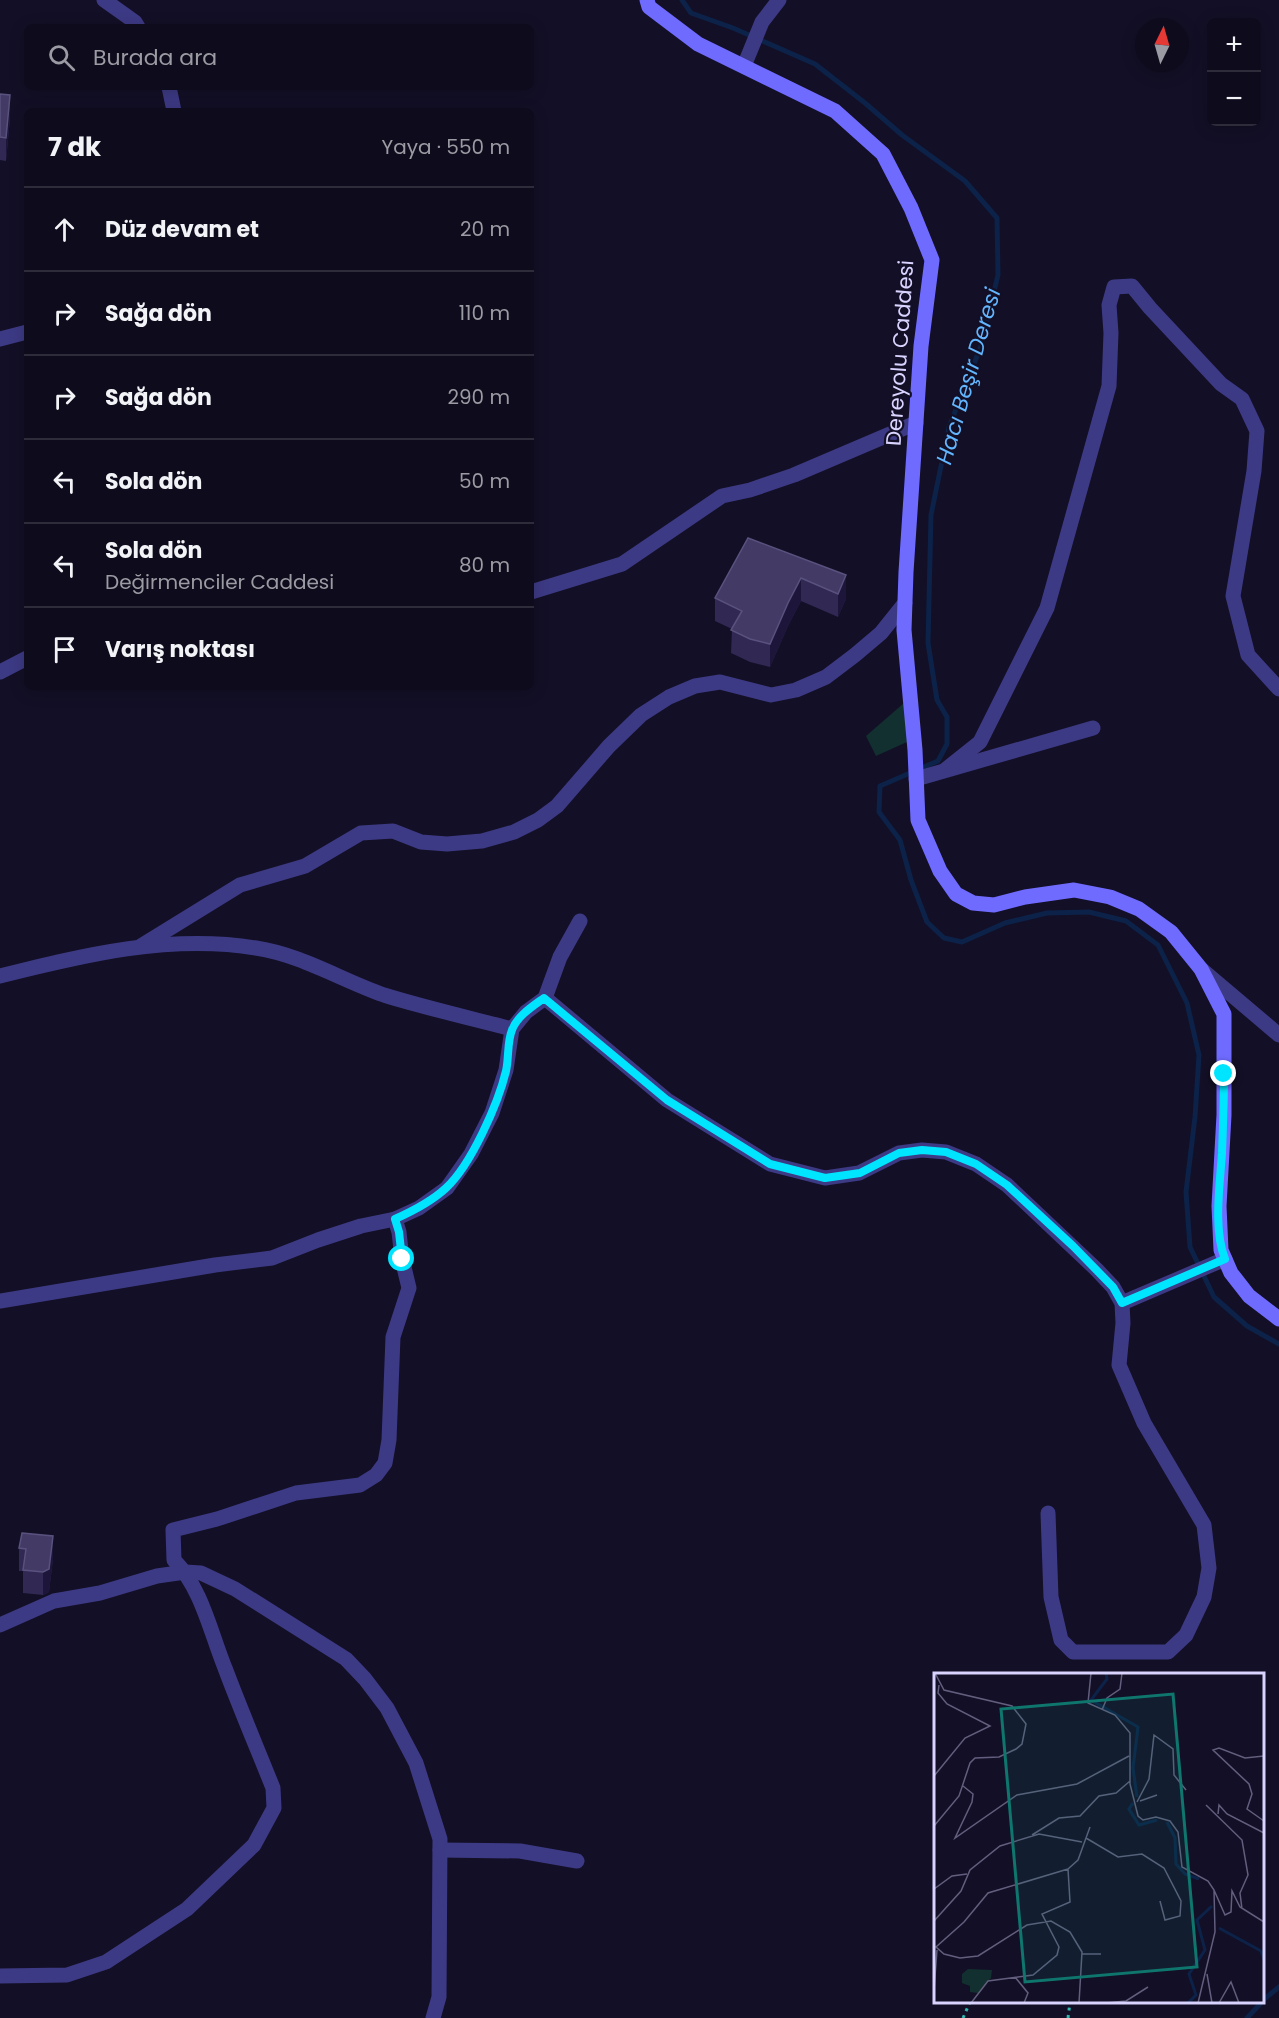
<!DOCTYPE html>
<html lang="tr">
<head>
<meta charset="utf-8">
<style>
	:root { --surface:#0e0b1c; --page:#171425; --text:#f1f3f6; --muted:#9b9ba3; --line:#2e2b3b }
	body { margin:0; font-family:Poppins,sans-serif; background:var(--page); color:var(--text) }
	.controls { position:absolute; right:18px; top:18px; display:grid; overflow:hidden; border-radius:9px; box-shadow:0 3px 15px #0003 }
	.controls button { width:54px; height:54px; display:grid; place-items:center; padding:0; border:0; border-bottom:2px solid var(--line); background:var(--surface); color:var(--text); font:30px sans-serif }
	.compass { position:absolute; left:1135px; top:18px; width:54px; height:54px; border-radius:50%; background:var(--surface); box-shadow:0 3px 15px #0003; rotate:5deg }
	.stop { position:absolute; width:18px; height:18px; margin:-14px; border:4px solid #00e5ff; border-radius:50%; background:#fff }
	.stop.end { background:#00e5ff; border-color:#fff; box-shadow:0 2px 6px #0008 }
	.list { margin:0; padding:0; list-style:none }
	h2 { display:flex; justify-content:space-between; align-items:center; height:78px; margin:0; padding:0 24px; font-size:26px }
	h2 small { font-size:20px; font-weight:400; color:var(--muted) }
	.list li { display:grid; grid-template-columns:39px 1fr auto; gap:18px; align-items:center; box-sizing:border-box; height:84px; padding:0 24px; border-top:2px solid var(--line) }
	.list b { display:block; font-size:22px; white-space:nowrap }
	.list p { margin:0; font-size:20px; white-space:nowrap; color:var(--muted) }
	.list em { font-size:20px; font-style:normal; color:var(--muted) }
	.icon { flex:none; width:33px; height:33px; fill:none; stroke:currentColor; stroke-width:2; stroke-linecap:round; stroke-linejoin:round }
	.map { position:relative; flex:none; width:1279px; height:2018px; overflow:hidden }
	.search { position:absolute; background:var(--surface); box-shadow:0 3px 15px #0003; left:24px; top:24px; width:510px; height:66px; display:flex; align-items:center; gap:15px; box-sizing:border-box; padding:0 21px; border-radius:9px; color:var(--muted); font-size:22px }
	.panel { position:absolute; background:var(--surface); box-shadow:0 3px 15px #0003; left:24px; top:108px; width:510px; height:582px; border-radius:9px }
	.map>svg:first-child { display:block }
	.green { fill:#12302f }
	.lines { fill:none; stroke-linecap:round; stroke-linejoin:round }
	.stream { stroke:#0c2248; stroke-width:5 }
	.path { stroke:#2fb8b0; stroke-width:3; stroke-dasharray:3 4.5; stroke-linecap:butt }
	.minor { stroke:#3d3a85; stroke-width:15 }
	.tertiary { stroke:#3d3a85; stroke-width:15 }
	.secondary { stroke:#6f6bff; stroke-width:15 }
	.wall { fill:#312854 }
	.shaded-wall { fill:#1d163a }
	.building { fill:#433a66; stroke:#5a527e; stroke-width:1.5 }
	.route { stroke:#00e5ff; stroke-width:8 }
	.labels { text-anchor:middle; stroke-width:4.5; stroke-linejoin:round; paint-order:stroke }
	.street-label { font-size:21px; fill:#d9d4ff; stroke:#130f26 }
	.water-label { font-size:22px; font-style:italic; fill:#62b6ff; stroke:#130f26 }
	.inset-river { fill:none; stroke:#0c2248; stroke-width:3 }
	.inset-road { fill:none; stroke:#625e7d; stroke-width:1.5 }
	.view { fill:#0f766e; fill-opacity:0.15; stroke:#0f766e; stroke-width:3 }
	.inset-edge { fill:none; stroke:#d9d4ff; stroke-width:3 }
</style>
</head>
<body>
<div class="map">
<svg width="1279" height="2018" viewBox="0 0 1279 2018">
	<rect width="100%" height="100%" fill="#130f26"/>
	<polygon class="green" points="904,703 907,742 876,756 866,736"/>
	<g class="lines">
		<g class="stream">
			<polyline points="682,0 691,13 733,28 815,64 865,103 902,135 965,181 997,218 998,275 981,346 949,427 931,515 928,643 937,700 947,717 947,744 938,761 880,786 879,812 900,840 911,880 927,922 944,938 962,942 1005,923 1047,913 1089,912 1126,921 1158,945 1187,1003 1199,1055 1195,1117 1186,1192 1190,1247 1214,1297 1247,1326 1279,1344"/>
			<polyline points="1262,2001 1279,1987"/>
			<polyline points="1247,2018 1262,2002"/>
		</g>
		<g class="path">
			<polyline points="963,2018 970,2002"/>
			<polyline points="1068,2018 1070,2002"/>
		</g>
		<g class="minor">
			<polyline points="744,66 762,22 779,0"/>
			<polyline points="531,592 622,564 722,496 750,490 794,475 916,423"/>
			<polyline points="0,672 27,658"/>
			<polyline points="945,770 980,742 1047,608 1109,386 1111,333 1109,305 1114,287 1132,286 1150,308 1221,384 1242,399 1257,431 1254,471 1233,596 1248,655 1279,689"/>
			<polyline points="916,779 1093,728"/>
			<polyline points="141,946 240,885 305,866 361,833 393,831 421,842 447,844 482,841 514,832 538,820 557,806 609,746 641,715 669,697 695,686 720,682 771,695 796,690 826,677 855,655 881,633 905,603"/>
			<polyline points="1201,969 1279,1035"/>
			<path d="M 0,976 C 84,955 169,934 256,948 C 302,955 341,980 384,995 C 426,1008 470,1018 512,1029"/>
			<polyline points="545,998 667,1100 770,1164 825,1178 859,1173 899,1153 922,1150 946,1152 976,1164 1007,1185 1097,1270 1113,1287 1122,1303 1123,1323 1119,1365 1144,1423 1204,1525 1209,1568 1204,1597 1186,1635 1168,1652 1073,1652 1061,1640 1051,1597 1048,1513"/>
			<polyline points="0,1301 215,1265 272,1258 318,1240 361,1226 395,1219"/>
			<polyline points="1122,1303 1225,1259"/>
			<polyline points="0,1625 54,1601 100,1593 157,1576 185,1572 201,1573 235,1589 346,1659 365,1679 387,1708 416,1763 440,1839 439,1997 433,2018"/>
			<polyline points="440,1850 520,1851 577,1861"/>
			<path d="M 0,1976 L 67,1975 L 106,1962 L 187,1909 L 254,1845 L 274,1808 L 273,1788 C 257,1748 240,1708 225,1668 C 210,1631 202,1589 174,1560 L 173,1530 L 217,1519 L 296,1493 L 360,1485 L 376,1475 L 385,1463 L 389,1440 L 393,1337 L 409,1288 L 402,1259 L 399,1232 L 395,1219 L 419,1208 L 447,1188 L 471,1154 L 492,1113 L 506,1070 L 512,1029 L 526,1012 L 545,998 L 560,957 L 580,921"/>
		</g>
		<g class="tertiary">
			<polyline points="104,0 135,22 138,27"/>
			<polyline points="169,87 174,111"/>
			<polyline points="0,339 27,332"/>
		</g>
		<polyline class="secondary" points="647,0 649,7 698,44 835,111 883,154 911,208 932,260 921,346 906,572 904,630 915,750 918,820 940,871 956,894 973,903 994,905 1025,897 1074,890 1110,897 1139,909 1171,932 1201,969 1224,1014 1224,1115 1219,1206 1221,1250 1231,1273 1249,1296 1279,1319"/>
	</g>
	<g class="wall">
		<polygon points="0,94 10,118 6,161 0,160"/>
		<polygon points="748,538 846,599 838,617 801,601 788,626 770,667 750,662 731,653 732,629 715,621 715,598"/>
		<polygon points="22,1533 53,1559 49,1592 43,1595 23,1593 23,1571 19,1571 19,1548"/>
	</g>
	<g class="shaded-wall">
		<polygon points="10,95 10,118 6,161 6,138"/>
		<polygon points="846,575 846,599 838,617 838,594"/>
		<polygon points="801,578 801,601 788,626 770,667 770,644 788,603"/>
		<polygon points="53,1536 53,1559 49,1592 43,1595 43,1572"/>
	</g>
	<g class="building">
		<polygon points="0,94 10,95 6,138 0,137"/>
		<polygon points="748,538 846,575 838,594 801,578 788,603 770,644 750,639 731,630 742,611 715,598"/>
		<polygon points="22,1533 53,1536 49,1569 43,1572 23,1570 26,1549 19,1548"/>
	</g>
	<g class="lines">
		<path class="route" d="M 402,1259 L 399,1232 L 395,1219 C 413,1211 431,1202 446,1188 C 471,1165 498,1104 506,1071 C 509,1058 507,1042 512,1030 C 517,1016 533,1006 544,998 L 667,1100 L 770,1164 L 825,1178 L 860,1173 L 899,1153 L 922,1150 L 946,1152 L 976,1164 L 1007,1185 L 1073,1246 L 1113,1287 L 1122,1303 L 1225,1259 C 1213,1229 1220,1184 1222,1153 C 1223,1127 1224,1100 1224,1074"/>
	</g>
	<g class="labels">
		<g class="street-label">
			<text transform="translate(900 353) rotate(-86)" y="7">Dereyolu Caddesi</text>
		</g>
		<g class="water-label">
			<text transform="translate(968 376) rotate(-74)" y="8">Hacı Beşir Deresi</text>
		</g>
	</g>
	<g transform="translate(934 1673)">
		<rect width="330" height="330" fill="#130f26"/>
		<path d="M 34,296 L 58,297 L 57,305 L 44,320 L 36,319 L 36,313 L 28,310 L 28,301 Z" fill="#12302f"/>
		<path class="inset-river" d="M 172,0 L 173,6 L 157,27 L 204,54 L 199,95 L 203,124M 199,130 L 195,136 L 205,152 L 223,147M 233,149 L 241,165 L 242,191 L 251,201 L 265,206M 285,255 L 327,278 L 330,287M 254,330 L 262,322 L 255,301 L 271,277 L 263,247 L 278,233"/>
		<path class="inset-road" d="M 157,0 L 154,30 L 181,42 L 196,60 L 196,111 L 204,143 L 209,147 L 222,144 L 236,148 L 244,159 L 248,194 L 274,208 L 280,217 L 281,259 L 264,330M 168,37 L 173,25 L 186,16 L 188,0M 330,83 L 311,85 L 285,75 L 279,77 L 315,111 L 318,121 L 313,136 L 330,148M 0,103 L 31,65 L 56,53 L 13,31 L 4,20 L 5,12M 29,113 L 39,121 L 38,129 L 21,165 L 83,122 L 143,111 L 195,83M 206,128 L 223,122M 203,129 L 215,106 L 220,62 L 239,76 L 240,102 L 252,117M 272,132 L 308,167 L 314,202 L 306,220 L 308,236M 284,141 L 285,132 L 293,141 L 330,160M 0,153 L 25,123 L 36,90 L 41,85 L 65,84 L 82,76 L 88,71 L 92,51 L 78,33 L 10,17 L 1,0M 98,162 L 125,145 L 146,143 L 165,123 L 182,120 L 196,108M 152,165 L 184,184 L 208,181 L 230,195 L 247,228 L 246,243 L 231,247 L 226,228M 134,196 L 54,220 L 30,249 L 2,274 L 10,281 L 26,285 L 44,283 L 93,252 L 117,248 L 136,259 L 148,279 L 145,330M 0,216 L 18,203 L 33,201M 280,217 L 291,242 L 297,239 L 298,218 L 306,234 L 330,249M 0,248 L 27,218 L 36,197 L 66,173 L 105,161 L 148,169M 148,281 L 167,281M 273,301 L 278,330M 81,304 L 94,320 L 90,330M 0,317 L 3,277M 37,330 L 54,308 L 99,302 L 123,282 L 125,274 L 108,241 L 136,229 L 134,196 L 144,187 L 156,154M 172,330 L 192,328 L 214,314M 285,330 L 297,309 L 305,330"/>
		<path class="view" d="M 239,21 L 263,294 L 91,309 L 67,36 Z"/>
		<rect width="330" height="330" class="inset-edge"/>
	</g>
</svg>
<div class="controls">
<button>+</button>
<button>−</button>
</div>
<svg class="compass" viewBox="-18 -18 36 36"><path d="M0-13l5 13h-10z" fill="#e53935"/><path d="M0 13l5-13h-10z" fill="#9b9ba3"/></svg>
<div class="stop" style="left:402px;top:1259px"></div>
<div class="stop end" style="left:1224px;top:1074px"></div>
<div class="search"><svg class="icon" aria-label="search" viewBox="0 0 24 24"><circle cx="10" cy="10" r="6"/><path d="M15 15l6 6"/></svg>Burada ara</div>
<section class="panel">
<h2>7 dk<small>Yaya · 550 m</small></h2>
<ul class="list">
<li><svg class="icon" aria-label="ahead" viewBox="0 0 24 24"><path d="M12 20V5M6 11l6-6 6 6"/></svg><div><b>Düz devam et</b></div><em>20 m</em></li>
<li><svg class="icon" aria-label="right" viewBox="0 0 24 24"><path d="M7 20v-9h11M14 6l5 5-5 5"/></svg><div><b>Sağa dön</b></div><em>110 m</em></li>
<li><svg class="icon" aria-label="right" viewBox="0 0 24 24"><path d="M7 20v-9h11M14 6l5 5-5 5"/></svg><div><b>Sağa dön</b></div><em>290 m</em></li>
<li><svg class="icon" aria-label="left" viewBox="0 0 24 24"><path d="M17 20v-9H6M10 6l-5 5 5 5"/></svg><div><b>Sola dön</b></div><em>50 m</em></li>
<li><svg class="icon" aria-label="left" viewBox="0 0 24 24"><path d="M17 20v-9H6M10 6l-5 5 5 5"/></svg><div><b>Sola dön</b><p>Değirmenciler Caddesi</p></div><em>80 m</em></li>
<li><svg class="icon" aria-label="arrive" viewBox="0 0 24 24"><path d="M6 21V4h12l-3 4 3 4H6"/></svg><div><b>Varış noktası</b></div></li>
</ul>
</section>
</div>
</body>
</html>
